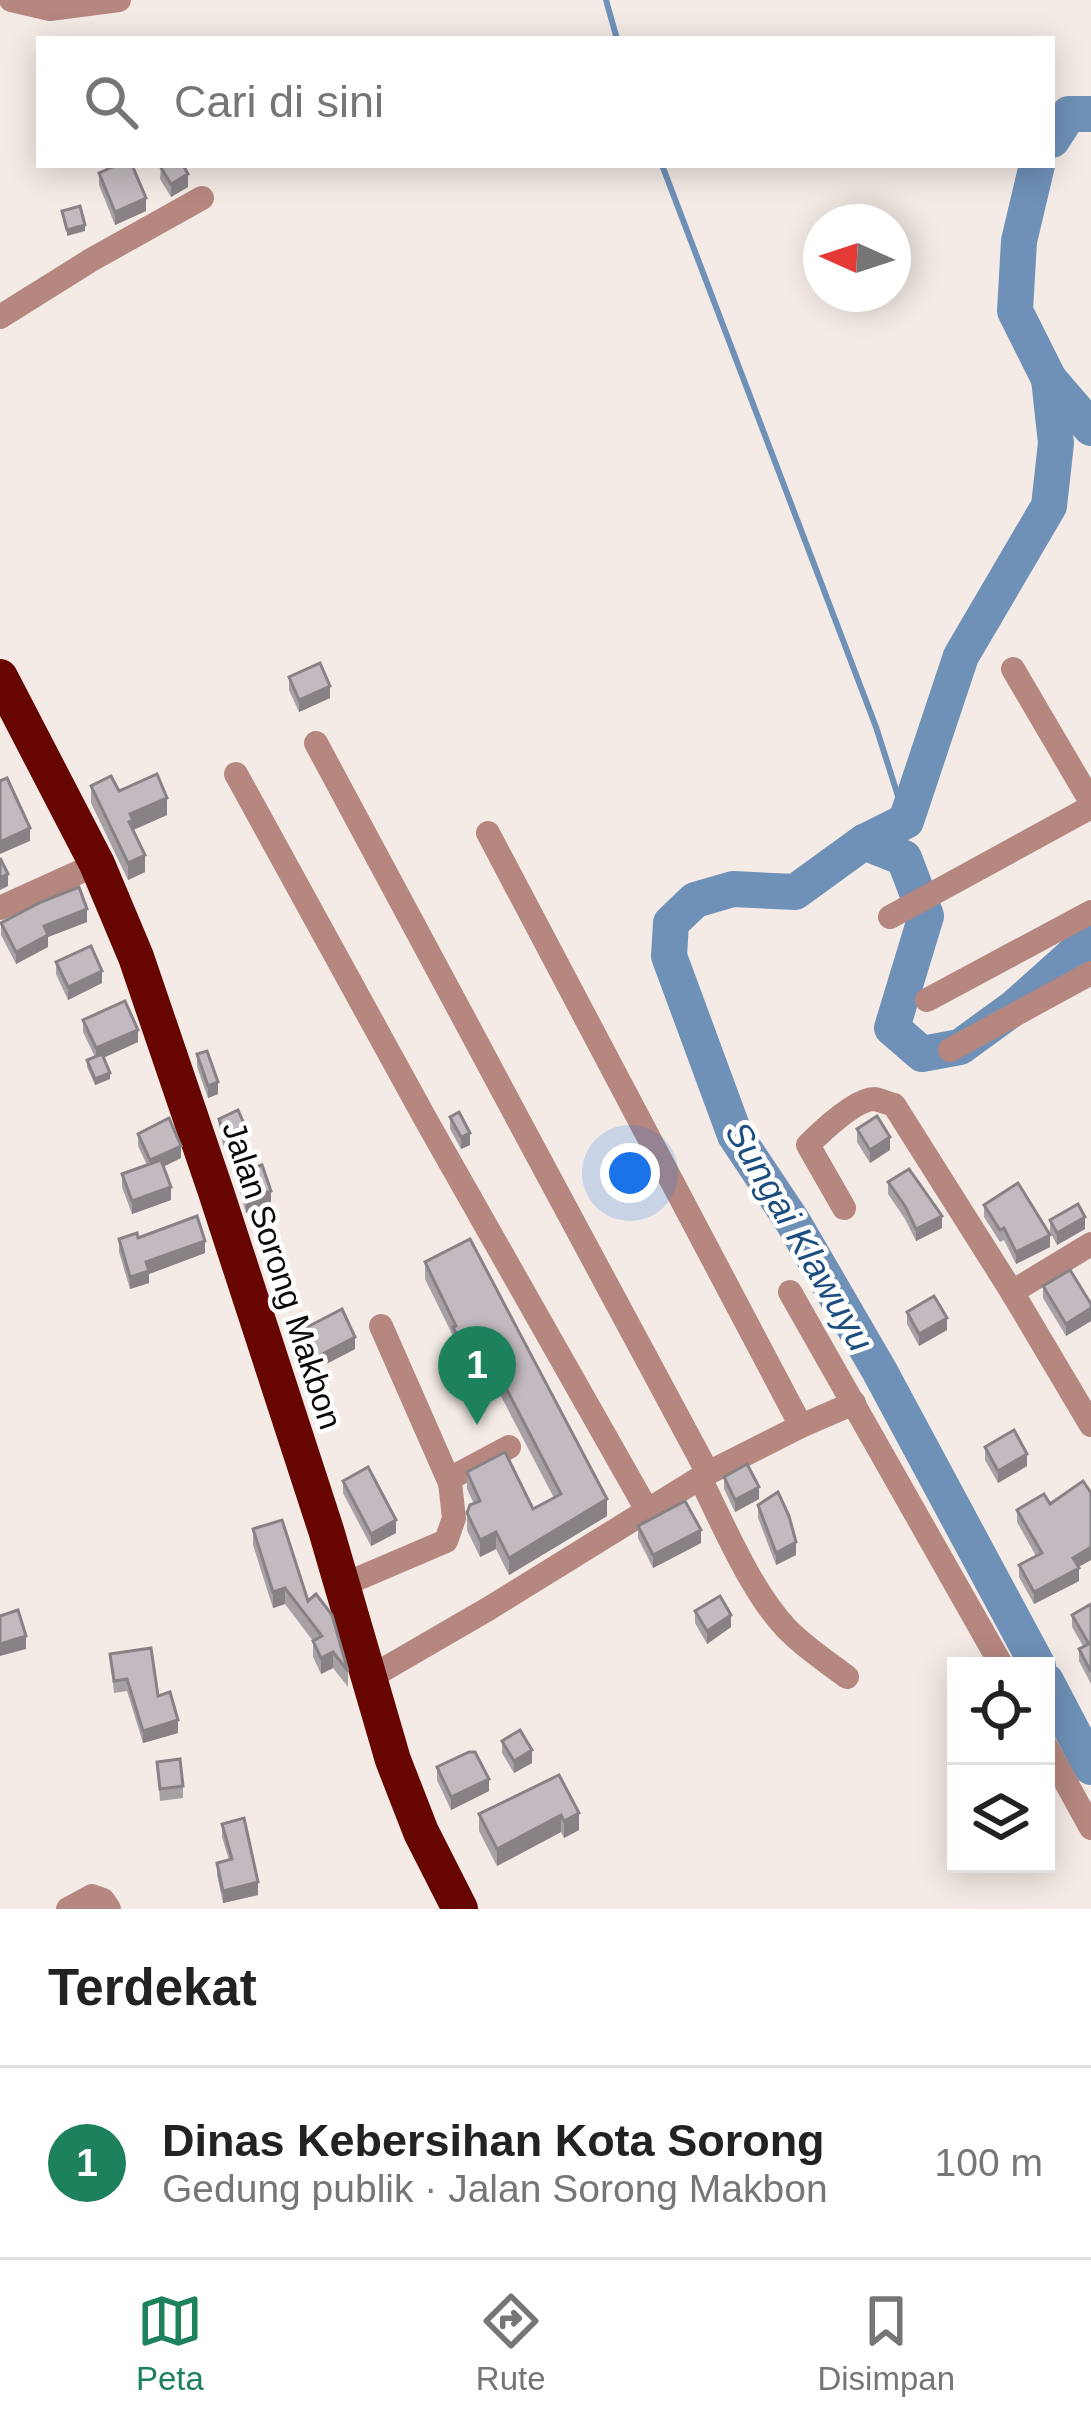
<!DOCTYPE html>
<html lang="id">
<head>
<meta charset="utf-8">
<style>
	:root { --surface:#fff; --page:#f2f2f2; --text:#222; --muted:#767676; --line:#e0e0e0; --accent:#1d825c }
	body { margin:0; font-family:Arial,sans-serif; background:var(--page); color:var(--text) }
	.controls { position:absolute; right:36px; bottom:36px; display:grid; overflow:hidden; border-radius:0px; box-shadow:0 6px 30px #0003 }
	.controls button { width:108px; height:108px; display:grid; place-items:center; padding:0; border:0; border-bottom:3px solid var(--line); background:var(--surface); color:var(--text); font:60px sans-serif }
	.compass { position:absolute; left:803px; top:204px; width:108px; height:108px; border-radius:50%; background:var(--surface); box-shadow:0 6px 30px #0003; rotate:273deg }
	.you { position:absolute; left:630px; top:1173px; width:42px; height:42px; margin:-30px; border:9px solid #fff; border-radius:50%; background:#1a73e8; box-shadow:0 0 0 18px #1a73e833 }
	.badge { display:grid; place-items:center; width:78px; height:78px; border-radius:50%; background:var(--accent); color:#fff; font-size:39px; font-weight:700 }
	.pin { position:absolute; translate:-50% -99px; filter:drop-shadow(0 3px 6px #0008) }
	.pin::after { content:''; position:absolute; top:63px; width:42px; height:36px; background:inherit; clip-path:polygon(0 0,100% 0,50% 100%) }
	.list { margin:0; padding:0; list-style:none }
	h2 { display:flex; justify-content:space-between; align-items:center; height:156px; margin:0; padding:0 48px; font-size:51px }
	h2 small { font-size:39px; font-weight:400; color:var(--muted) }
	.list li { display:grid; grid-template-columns:78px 1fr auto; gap:36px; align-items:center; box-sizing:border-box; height:192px; padding:0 48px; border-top:3px solid var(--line) }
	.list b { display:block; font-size:45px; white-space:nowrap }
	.list p { margin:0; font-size:39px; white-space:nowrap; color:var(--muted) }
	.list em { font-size:39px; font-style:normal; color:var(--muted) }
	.icon { flex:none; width:66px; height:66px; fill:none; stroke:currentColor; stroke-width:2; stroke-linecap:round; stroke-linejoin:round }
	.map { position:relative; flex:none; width:1091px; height:1909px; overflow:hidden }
	.search { position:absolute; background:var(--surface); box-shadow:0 6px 30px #0003; left:36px; right:36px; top:36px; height:132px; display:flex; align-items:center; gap:30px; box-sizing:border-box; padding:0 42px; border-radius:0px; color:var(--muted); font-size:45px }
	.sheet { height:348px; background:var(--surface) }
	nav { display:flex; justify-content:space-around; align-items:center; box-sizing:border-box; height:168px; border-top:3px solid var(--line); background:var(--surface); font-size:33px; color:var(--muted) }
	nav a { display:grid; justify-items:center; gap:6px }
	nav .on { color:var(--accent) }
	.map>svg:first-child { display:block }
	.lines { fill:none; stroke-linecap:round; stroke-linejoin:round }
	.stream { stroke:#6f91b8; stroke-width:6 }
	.river { stroke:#6f91b8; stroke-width:36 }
	.minor { stroke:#b5877f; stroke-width:24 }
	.highway { stroke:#670500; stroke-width:36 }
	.wall { fill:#a7a0a5 }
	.shaded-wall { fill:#888286 }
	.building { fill:#c2bac0; stroke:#888286; stroke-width:3 }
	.labels { text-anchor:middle; stroke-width:9; stroke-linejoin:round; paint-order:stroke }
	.street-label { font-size:33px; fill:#0d0a09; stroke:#fff }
	.water-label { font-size:36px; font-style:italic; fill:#1c4e80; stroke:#fff }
</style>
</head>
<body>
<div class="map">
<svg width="1091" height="1909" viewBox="0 0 1091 1909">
	<rect width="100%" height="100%" fill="#f4ebe6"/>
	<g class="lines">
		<g class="stream">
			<polyline points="606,0 617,39"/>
			<polyline points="662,165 876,727 906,821"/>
		</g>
		<g class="river">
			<polyline points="1052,140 1069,114 1091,114"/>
			<polyline points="1037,165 1019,241 1015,311 1049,379 1091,428"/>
			<polyline points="864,842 906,821 961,656 1049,506 1056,443 1049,379"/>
			<polyline points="1038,1666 879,1370 793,1222 735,1135 669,956 671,923 695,900 733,889 795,892 864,842 904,858 926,916 892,1028 922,1054 960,1047 1015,1007 1091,939"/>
			<polyline points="1046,1681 1091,1767"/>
		</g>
		<g class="minor">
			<polyline points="11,0 50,9 119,0"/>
			<polyline points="0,317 91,260 202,198"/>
			<polyline points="1013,669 1091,802"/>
			<polyline points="316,743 708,1473"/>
			<polyline points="236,774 426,1120 647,1510"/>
			<polyline points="488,833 801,1426"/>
			<polyline points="0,908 97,864"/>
			<polyline points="890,917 1091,807"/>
			<polyline points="927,1000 1091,912"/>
			<polyline points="950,1050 1091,973"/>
			<path d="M 844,1208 L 808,1145 C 821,1132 856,1098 875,1099 C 877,1099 893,1105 894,1105 L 1012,1292 L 1091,1244"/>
			<polyline points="790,1292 1002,1666"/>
			<polyline points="1012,1292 1091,1425"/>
			<path d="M 700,1478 C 723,1524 751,1591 786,1628 C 804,1647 826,1661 847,1677"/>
			<polyline points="449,1479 509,1447"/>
			<polyline points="343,1585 446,1541 454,1518 450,1483 381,1326"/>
			<polyline points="369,1678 488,1609 708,1473 801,1426 854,1403"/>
			<polyline points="1046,1746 1091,1828"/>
			<polyline points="68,1909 92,1896 103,1900 109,1909"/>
		</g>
		<polyline class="highway" points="0,677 97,864 136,957 216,1192 326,1530 393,1760 421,1832 460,1909"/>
	</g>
	<g class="wall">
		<polygon points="161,165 183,165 188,187 171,197 160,179"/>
		<polygon points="99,173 146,211 115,225 99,185"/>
		<polygon points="289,677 330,698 299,712 289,690"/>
		<polygon points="91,786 119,791 167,815 133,830 145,872 128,880 91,803"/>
		<polygon points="87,922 48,937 48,947 16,964 1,935 1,923"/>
		<polygon points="56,962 102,983 68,1000 56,974"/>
		<polygon points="83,1020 138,1042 103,1058 110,1079 95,1085 87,1067 87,1060 95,1057 83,1032"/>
		<polygon points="197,1054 218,1094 208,1098 197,1067"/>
		<polygon points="450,1117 470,1145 461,1149 450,1129"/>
		<polygon points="219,1119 245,1138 224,1147 219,1131"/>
		<polygon points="857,1129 890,1150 870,1163 857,1142"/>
		<polygon points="138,1134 181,1158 163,1167 171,1200 132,1214 122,1187 122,1174 147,1165 138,1146"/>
		<polygon points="238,1173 271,1204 246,1213 238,1186"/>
		<polygon points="888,1182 942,1228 916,1241 905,1219 888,1194"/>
		<polygon points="984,1205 1050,1247 1016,1264 1004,1240 1000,1242 984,1217"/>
		<polygon points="1050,1220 1085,1229 1057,1245 1050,1232"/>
		<polygon points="138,1238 205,1253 149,1274 149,1283 130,1289 119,1252 119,1239"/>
		<polygon points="425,1262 607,1516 509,1575 496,1549 480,1557 467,1530 467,1513 474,1504 467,1489 467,1472 533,1509 554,1498 479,1354 462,1362 453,1344 453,1336 425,1279"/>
		<polygon points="1043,1286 1091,1304 1091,1321 1066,1336 1043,1298"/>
		<polygon points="907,1312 947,1330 919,1346 907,1324"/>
		<polygon points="294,1334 355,1349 309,1373 294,1346"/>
		<polygon points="985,1447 1027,1466 998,1483 985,1460"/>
		<polygon points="724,1477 759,1499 735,1512 724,1489"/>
		<polygon points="343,1481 396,1533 371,1546 343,1493"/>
		<polygon points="1091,1493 1091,1560 1078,1567 1079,1581 1034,1604 1019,1577 1019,1565 1036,1556 1017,1522 1017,1510"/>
		<polygon points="758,1505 796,1555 776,1565 758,1518"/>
		<polygon points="638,1526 701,1543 653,1568 638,1538"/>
		<polygon points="253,1529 308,1601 348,1671 348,1687 333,1668 321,1674 313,1657 313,1641 285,1604 273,1608 253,1545"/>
		<polygon points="1091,1604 1091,1684 1079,1661 1079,1649 1083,1646 1072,1627 1072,1615"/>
		<polygon points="695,1611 731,1627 707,1644 695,1623"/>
		<polygon points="110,1654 158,1696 178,1733 143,1743 127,1691 114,1693"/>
		<polygon points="502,1741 532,1763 514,1773 502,1753"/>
		<polygon points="157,1762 183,1786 183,1798 160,1801"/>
		<polygon points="437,1767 489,1791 451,1810 437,1780"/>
		<polygon points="559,1775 579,1830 564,1838 561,1832 497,1866 479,1831 479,1814"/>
		<polygon points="222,1824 258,1895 223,1903 217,1875 217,1863 229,1860 222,1837"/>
	</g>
	<g class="shaded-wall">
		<polygon points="188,174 188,187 171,197 171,184"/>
		<polygon points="146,198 146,211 115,225 115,212"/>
		<polygon points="85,225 85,231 67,236 67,230"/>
		<polygon points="330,686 330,698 299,712 299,700"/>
		<polygon points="167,798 167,815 133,830 129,839 130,814"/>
		<polygon points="30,828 30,841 0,854 0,842"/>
		<polygon points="145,855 145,872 128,880 128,863"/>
		<polygon points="8,874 8,886 0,890 0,878"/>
		<polygon points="87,909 87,922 48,937 48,947 16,964 16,952 44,926"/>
		<polygon points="102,971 102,983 68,1000 68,987"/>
		<polygon points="138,1030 138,1042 96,1061 96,1048"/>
		<polygon points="110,1073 110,1079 95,1085 95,1079"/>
		<polygon points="218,1082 218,1094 208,1098 208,1086"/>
		<polygon points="245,1126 245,1138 224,1147 224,1135"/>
		<polygon points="470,1133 470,1145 461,1149 461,1137"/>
		<polygon points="890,1137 890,1150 870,1163 870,1150"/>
		<polygon points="181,1146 181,1158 150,1173 150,1160"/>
		<polygon points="171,1187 171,1200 132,1214 132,1201"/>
		<polygon points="271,1191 271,1204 246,1213 246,1200"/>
		<polygon points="942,1216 942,1228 916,1241 916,1229"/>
		<polygon points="1085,1217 1085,1229 1057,1245 1057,1233"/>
		<polygon points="1050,1235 1050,1247 1016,1264 1016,1252"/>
		<polygon points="205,1241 205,1253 149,1274 149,1283 130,1289 130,1277 146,1262"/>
		<polygon points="1091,1308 1091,1321 1066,1336 1066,1324"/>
		<polygon points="947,1318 947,1330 919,1346 919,1334"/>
		<polygon points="479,1336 479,1354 462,1362 462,1345"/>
		<polygon points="355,1337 355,1349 309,1373 309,1361"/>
		<polygon points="1027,1454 1027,1466 998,1483 998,1471"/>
		<polygon points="759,1487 759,1499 735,1512 735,1500"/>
		<polygon points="607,1499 607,1516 509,1575 509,1558"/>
		<polygon points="396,1520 396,1533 371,1546 371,1534"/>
		<polygon points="701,1530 701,1543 653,1568 653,1555"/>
		<polygon points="496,1532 496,1549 480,1557 480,1540"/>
		<polygon points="796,1542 796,1555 776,1565 776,1553"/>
		<polygon points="1091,1547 1091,1560 1073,1570 1073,1558"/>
		<polygon points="1079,1568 1079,1581 1034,1604 1034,1592"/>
		<polygon points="285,1588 285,1604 273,1608 273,1592"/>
		<polygon points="731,1615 731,1627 707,1644 707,1631"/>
		<polygon points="26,1636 26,1649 0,1656 0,1644"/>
		<polygon points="333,1652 333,1668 321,1674 321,1658"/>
		<polygon points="178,1720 178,1733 143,1743 143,1731"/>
		<polygon points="532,1750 532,1763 514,1773 514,1761"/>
		<polygon points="489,1779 489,1791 451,1810 451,1797"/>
		<polygon points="579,1813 579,1830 564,1838 564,1821"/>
		<polygon points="561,1815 561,1832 497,1866 497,1849"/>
		<polygon points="258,1882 258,1895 223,1903 223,1891"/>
	</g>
	<g class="building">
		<polygon points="117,165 132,165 146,198 115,212 99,173"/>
		<polygon points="163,165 183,165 188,174 171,184 160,166"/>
		<polygon points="80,206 85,225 67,230 62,211"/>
		<polygon points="320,663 330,686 299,700 289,677"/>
		<polygon points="157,774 167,798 130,814 133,820 129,822 145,855 128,863 91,786 111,776 119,791"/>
		<polygon points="7,778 30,828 0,842 0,781"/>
		<polygon points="0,858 8,874 0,878"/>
		<polygon points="79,887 87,909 44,926 48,935 16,952 1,923 41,902"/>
		<polygon points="91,946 102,971 68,987 56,962"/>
		<polygon points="125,1001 138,1030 96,1048 83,1020"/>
		<polygon points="207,1051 218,1082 208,1086 197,1054"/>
		<polygon points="102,1054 110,1073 95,1079 87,1060"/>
		<polygon points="238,1110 245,1126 224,1135 219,1119"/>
		<polygon points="459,1112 470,1133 461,1137 450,1117"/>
		<polygon points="877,1116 890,1137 870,1150 857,1129"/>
		<polygon points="169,1118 181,1146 150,1160 138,1134"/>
		<polygon points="161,1160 171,1187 132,1201 122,1174"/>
		<polygon points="262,1165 271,1191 246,1200 238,1173"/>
		<polygon points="909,1169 942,1216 916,1229 905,1206 888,1182"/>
		<polygon points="1018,1183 1050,1235 1016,1252 1004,1228 1000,1230 984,1205"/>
		<polygon points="1078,1204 1085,1217 1057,1233 1050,1220"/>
		<polygon points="197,1216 205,1241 146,1262 149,1271 130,1277 119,1239 137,1233 138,1238"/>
		<polygon points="470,1239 607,1499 509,1558 496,1532 480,1540 467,1513 470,1505 480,1501 467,1472 505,1452 533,1509 561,1494 479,1336 462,1345 453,1327 456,1326 425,1262"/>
		<polygon points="1070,1270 1091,1304 1091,1308 1066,1324 1043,1286"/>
		<polygon points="934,1296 947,1318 919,1334 907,1312"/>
		<polygon points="342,1309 355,1337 309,1361 294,1334"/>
		<polygon points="1014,1430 1027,1454 998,1471 985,1447"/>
		<polygon points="747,1464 759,1487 735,1500 724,1477"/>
		<polygon points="368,1467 396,1520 371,1534 343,1481"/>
		<polygon points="1083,1481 1091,1493 1091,1547 1073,1558 1079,1568 1034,1592 1019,1565 1042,1553 1017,1510 1044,1494 1050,1504"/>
		<polygon points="778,1492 789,1516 796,1542 776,1553 758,1505"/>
		<polygon points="685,1501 701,1530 653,1555 638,1526"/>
		<polygon points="282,1520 308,1601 316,1594 332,1615 348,1671 333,1652 321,1658 313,1641 322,1636 285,1588 273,1592 253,1529"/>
		<polygon points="720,1596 731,1615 707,1631 695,1611"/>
		<polygon points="1091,1604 1091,1672 1079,1649 1089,1644 1072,1615"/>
		<polygon points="18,1610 26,1636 0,1644 0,1616"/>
		<polygon points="151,1648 158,1696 170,1692 178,1720 143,1731 127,1679 114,1681 110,1654"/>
		<polygon points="520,1730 532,1750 514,1761 502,1741"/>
		<polygon points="469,1752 475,1752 489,1779 451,1797 437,1767"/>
		<polygon points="180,1759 183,1786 160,1789 157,1762"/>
		<polygon points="559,1775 579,1813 564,1821 561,1815 497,1849 479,1814"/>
		<polygon points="244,1818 258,1882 223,1891 217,1863 232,1859 222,1824"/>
	</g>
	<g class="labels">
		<g class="street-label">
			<text transform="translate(283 1275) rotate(72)" y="12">Jalan Sorong Makbon</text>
		</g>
		<g class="water-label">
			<text transform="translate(800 1236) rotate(60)" y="13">Sungai Klawuyu</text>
		</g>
	</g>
</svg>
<div class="controls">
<button><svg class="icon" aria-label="locate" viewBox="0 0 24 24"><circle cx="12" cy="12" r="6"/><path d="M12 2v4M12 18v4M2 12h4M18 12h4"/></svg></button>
<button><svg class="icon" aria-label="layers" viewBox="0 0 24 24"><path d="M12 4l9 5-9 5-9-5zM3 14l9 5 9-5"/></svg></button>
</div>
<svg class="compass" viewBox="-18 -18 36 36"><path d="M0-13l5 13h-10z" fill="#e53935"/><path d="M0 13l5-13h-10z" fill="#767676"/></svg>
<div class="you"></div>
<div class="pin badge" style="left:477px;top:1425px">1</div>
<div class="search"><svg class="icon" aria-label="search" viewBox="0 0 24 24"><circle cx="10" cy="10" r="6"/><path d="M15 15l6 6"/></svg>Cari di sini</div>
</div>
<section class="sheet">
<h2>Terdekat<small></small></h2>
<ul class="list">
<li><span class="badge">1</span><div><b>Dinas Kebersihan Kota Sorong</b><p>Gedung publik · Jalan Sorong Makbon</p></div><em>100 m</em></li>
</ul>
</section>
<nav>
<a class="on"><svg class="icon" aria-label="map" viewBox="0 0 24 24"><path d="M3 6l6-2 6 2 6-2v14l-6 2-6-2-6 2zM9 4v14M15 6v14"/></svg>Peta</a>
<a><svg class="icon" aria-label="directions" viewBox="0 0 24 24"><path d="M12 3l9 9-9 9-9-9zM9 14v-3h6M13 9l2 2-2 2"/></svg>Rute</a>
<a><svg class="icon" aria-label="saved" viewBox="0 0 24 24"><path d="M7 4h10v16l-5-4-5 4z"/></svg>Disimpan</a>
</nav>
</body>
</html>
